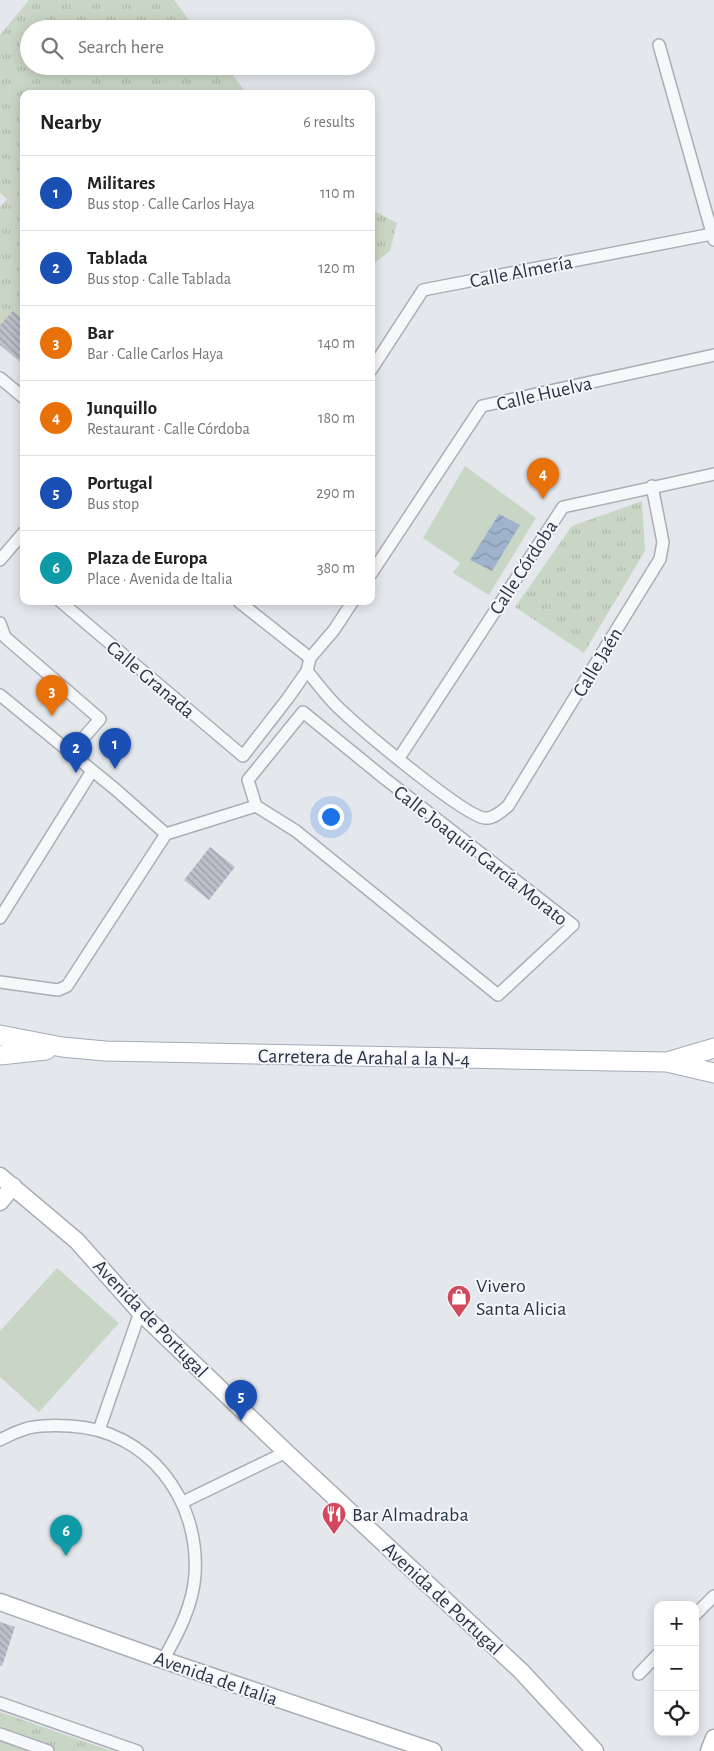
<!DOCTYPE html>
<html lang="en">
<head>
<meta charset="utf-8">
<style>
	:root { --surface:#fff; --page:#f6f6f6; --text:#222; --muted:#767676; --line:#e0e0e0; --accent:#0b8043 }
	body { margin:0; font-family:"Alegreya Sans",sans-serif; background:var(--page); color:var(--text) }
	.controls { position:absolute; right:15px; bottom:15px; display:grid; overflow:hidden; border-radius:10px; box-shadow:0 2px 12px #0003 }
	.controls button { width:45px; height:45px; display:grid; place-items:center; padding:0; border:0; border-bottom:1px solid var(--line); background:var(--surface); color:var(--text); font:25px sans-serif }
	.you { position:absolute; left:330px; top:816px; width:18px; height:18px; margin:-12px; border:4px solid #fff; border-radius:50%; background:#1a73e8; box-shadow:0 0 0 8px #1a73e833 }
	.badge { display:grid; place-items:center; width:32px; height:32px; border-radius:50%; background:var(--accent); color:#fff; font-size:16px; font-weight:700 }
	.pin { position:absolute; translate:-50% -41px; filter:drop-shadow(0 1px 2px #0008) }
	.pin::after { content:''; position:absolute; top:26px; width:18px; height:15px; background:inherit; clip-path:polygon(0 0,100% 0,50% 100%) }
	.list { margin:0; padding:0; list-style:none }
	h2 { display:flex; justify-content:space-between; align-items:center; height:65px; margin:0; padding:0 20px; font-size:21px }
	h2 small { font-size:16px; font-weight:400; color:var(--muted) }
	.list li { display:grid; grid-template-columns:32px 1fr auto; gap:15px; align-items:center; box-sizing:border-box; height:75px; padding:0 20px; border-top:1px solid var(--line) }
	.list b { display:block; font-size:19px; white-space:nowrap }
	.list p { margin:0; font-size:16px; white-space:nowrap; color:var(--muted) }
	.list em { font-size:16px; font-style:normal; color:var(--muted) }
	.icon { flex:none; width:28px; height:28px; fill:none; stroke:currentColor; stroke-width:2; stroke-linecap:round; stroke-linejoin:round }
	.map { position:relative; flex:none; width:714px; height:1751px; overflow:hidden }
	.search { position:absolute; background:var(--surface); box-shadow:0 2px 12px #0003; left:20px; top:20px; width:355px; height:55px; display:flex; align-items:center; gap:12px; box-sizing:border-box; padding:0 18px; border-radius:28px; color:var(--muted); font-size:19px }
	.panel { position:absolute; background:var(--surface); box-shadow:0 2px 12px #0003; left:20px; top:90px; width:355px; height:515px; border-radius:10px }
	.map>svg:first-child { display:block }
	.grass { fill:url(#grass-tufts) }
	.pitch { fill:#c9d6c5 }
	.water { fill:url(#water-waves) }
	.building { fill:url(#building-back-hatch) }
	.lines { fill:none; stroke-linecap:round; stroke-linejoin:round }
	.street-casing { stroke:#a9aeb7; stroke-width:14 }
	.secondary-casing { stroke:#a9aeb7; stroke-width:19 }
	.primary-casing { stroke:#a3abb8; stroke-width:21 }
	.street { stroke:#f7f8fa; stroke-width:11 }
	.secondary { stroke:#fff; stroke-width:16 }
	.primary { stroke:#fff; stroke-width:19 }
	.labels { text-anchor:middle; stroke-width:4; stroke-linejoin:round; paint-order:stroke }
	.street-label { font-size:20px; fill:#2b3445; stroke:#f4f6f9 }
	.poi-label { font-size:20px; fill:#2b3445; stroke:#f4f6f9; text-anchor:start }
</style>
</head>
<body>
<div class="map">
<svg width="714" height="1751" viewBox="0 0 714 1751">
	<defs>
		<pattern id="grass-tufts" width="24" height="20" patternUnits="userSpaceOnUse" patternTransform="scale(1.25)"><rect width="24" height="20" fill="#c9d6c5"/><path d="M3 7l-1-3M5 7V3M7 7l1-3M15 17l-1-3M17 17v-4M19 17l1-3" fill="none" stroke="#adb8ab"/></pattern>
		<pattern id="water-waves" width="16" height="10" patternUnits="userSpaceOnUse" patternTransform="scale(1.25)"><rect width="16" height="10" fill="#9fb4cc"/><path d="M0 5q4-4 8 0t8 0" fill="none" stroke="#8293a7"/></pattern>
		<pattern id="building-back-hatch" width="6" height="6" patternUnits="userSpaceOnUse" patternTransform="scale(1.25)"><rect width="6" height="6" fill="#bbc0ca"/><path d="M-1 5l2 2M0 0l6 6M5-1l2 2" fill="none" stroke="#989da6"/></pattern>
	</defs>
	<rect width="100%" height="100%" fill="#e4e7ec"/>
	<g class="grass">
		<polygon points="29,0 174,0 196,29 29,29 29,66 226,66 247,94 24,94 24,365 0,345 0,207 7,199 0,193 0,35"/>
		<polygon points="371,209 397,223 390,251 371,266"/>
		<polygon points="642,501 645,551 584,653 515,607 572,526"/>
		<polygon points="0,1712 112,1751 0,1751"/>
	</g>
	<g class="pitch">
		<polygon points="465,466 536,518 489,595 453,573 460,563 423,538"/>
		<polygon points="57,1268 119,1323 39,1412 0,1377 0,1331"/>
	</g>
	<polygon class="water" points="499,514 520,525 492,571 470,560"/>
	<g class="building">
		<polygon points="13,311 24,320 24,365 0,345 0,325"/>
		<polygon points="210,847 235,867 209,900 184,880"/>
		<polygon points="0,1622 15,1627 2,1666 0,1665"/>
	</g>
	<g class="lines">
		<defs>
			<g id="street">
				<polyline points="659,45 714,240"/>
				<polyline points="371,370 423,290 712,234"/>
				<polyline points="0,378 24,398"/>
				<polyline points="0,560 24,532"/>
				<polyline points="371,574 482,406 714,355"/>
				<polyline points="60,601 243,756 288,698 307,671 310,658 334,630 353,601"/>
				<polyline points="238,601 310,658"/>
				<polyline points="0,623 5,637 100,719 71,752"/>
				<path d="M 307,671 C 318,684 329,700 342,711 C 361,729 465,817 485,818 C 493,819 502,811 508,806 L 660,559 L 663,542 L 652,486"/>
				<polyline points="0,695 115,789 166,834"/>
				<polygon points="303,712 384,778 573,925 498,995 296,831 256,806 248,780"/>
				<polyline points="399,758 563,507 714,474"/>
				<polyline points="0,918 92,771"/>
				<polyline points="0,982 58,990 67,986 166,834 256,806"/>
				<polyline points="99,1430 140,1312"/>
				<path d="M 0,1440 C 9,1435 18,1431 28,1428 C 42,1425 56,1425 70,1426 C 148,1430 200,1499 195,1575 C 193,1605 178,1634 163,1660"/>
				<polyline points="183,1502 286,1452"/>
				<polyline points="695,1615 714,1596"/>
				<polyline points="639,1674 658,1654"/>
				<polyline points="0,1703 137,1751"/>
				<polyline points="0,1734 48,1751"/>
			</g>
			<g id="secondary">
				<polyline points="0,1176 77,1241 140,1312 286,1452 521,1671 595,1751"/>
				<polyline points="0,1202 13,1186"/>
				<polyline points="0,1602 163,1660 433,1751"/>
				<polyline points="709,1751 714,1738"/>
			</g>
			<g id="primary">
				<polyline points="0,1035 62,1047 105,1051 667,1062 714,1073"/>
				<polyline points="0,1055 46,1050"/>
				<polyline points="670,1061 714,1048"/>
			</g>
		</defs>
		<use href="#street" class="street-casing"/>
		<use href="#secondary" class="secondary-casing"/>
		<use href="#primary" class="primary-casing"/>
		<use href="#street" class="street"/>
		<use href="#secondary" class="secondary"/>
		<use href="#primary" class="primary"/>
	</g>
	<defs>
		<symbol id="shop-pin" viewBox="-11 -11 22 30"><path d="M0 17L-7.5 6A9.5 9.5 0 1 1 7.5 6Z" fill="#d1495b" stroke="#f4f6f9"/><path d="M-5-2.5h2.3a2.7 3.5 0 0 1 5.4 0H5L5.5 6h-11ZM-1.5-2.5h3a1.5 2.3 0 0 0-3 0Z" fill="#fff"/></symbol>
		<symbol id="restaurant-pin" viewBox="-11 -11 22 30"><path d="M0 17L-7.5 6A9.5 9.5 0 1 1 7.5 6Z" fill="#d1495b" stroke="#f4f6f9"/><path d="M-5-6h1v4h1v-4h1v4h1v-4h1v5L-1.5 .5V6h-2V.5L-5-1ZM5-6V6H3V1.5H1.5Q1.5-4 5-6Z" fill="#fff"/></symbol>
	</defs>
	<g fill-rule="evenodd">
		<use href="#shop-pin" x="445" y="1283" width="28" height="38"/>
		<use href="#restaurant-pin" x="320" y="1500" width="28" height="38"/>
	</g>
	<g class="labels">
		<g class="street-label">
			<text transform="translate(521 271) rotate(-11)" y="7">Calle Almería</text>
			<text transform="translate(544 393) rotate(-13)" y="7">Calle Huelva</text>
			<text transform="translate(523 567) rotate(-57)" y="7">Calle Córdoba</text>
			<text transform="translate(597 662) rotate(-59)" y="7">Calle Jaén</text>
			<text transform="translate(151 679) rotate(40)" y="7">Calle Granada</text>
			<text transform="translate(481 855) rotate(38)" y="7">Calle Joaquín García Morato</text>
			<text transform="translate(364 1057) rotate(1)" y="7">Carretera de Arahal a la N-4</text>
			<text transform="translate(151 1318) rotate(46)" y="7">Avenida de Portugal</text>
			<text transform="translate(443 1598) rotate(43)" y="7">Avenida de Portugal</text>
			<text transform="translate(216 1678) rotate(19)" y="7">Avenida de Italia</text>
		</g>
		<g class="poi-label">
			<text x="476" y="1292">Vivero<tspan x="476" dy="23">Santa Alicia</tspan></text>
			<text x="352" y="1521">Bar Almadraba</text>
		</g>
	</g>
</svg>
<div class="controls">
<button>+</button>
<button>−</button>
<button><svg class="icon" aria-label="locate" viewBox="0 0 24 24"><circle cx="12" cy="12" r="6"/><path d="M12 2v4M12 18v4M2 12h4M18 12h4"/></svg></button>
</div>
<div class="you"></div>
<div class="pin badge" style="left:115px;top:769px;background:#1a4fb4">1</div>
<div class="pin badge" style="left:76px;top:773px;background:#1a4fb4">2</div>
<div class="pin badge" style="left:52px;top:716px;background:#e8710a">3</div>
<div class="pin badge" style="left:543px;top:499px;background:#e8710a">4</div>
<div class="pin badge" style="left:241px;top:1421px;background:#1a4fb4">5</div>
<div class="pin badge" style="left:66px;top:1556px;background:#0f9aa8">6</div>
<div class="search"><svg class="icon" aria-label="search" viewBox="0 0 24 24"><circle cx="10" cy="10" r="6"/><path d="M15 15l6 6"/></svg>Search here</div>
<section class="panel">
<h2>Nearby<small>6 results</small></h2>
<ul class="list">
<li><span class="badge" style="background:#1a4fb4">1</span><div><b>Militares</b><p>Bus stop · Calle Carlos Haya</p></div><em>110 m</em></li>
<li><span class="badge" style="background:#1a4fb4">2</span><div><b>Tablada</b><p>Bus stop · Calle Tablada</p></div><em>120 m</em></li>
<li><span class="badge" style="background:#e8710a">3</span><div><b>Bar</b><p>Bar · Calle Carlos Haya</p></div><em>140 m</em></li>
<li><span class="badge" style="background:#e8710a">4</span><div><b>Junquillo</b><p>Restaurant · Calle Córdoba</p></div><em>180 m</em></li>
<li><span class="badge" style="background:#1a4fb4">5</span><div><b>Portugal</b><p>Bus stop</p></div><em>290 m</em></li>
<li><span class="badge" style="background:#0f9aa8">6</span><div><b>Plaza de Europa</b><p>Place · Avenida de Italia</p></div><em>380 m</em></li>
</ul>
</section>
</div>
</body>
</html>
